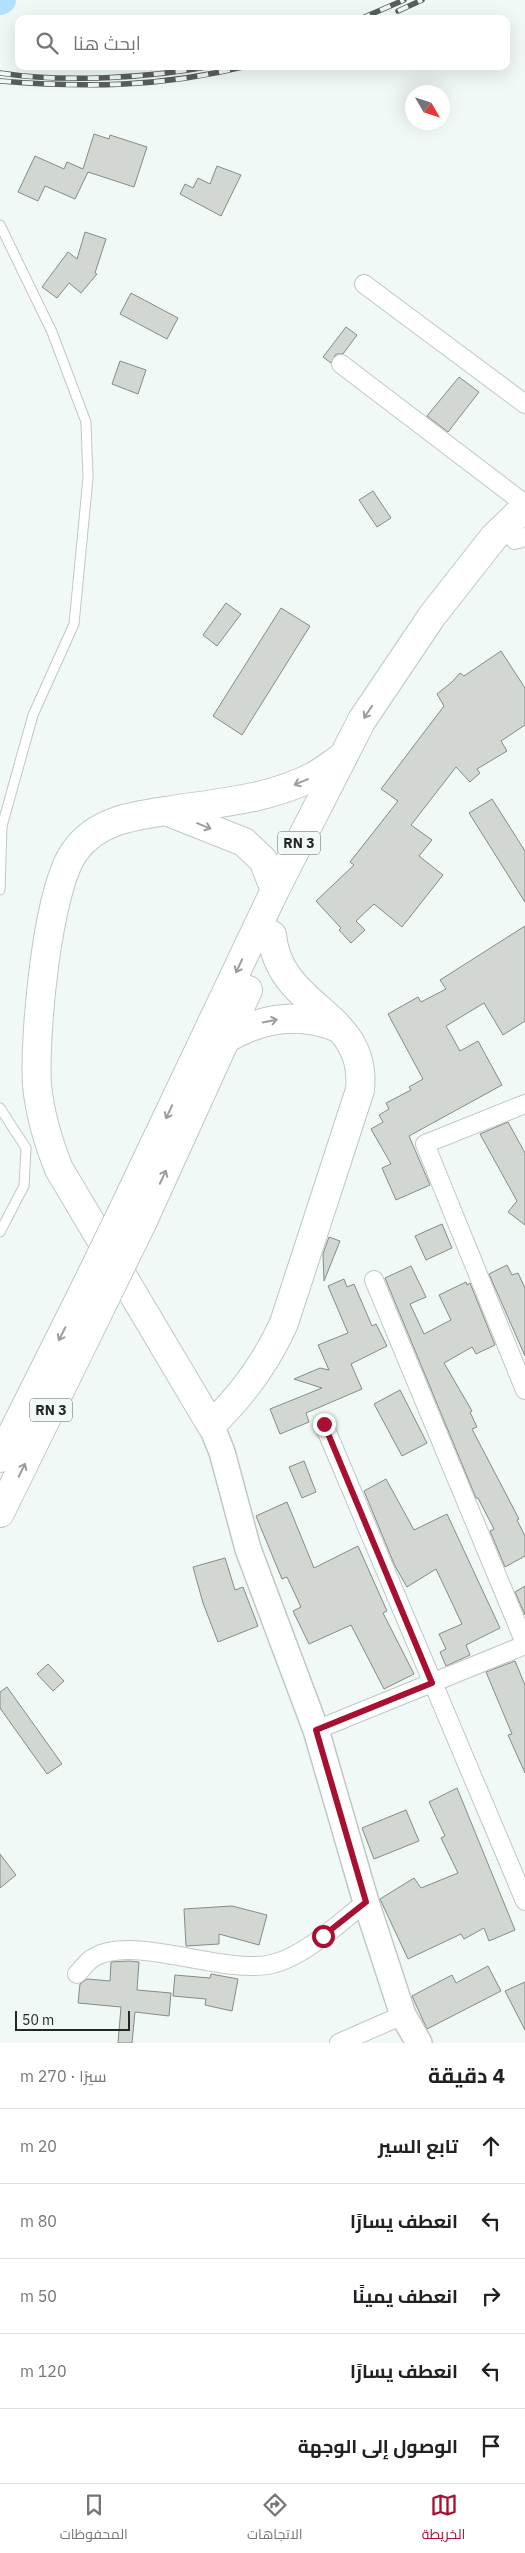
<!DOCTYPE html>
<html lang="ar">
<head>
<meta charset="utf-8">
<style>
	:root { --surface:#fff; --page:#f2f2f2; --text:#202124; --muted:#757577; --line:#e0e0e0; --accent:#a81031 }
	body { margin:0; font-family:"IBM Plex Sans",Cairo,sans-serif; background:var(--page); color:var(--text); direction:rtl }
	.compass { position:absolute; left:405px; top:85px; width:45px; height:45px; border-radius:50%; background:var(--surface); box-shadow:0 5px 20px #0002; rotate:129deg }
	.scale { position:absolute; left:15px; bottom:12px; width:115px; box-sizing:border-box; padding-left:5px; border:2px solid #222625; border-top:0; font-size:14px; line-height:18px; white-space:nowrap; color:#222625; -webkit-text-stroke:4px #f0f9f6; paint-order:stroke }
	.stop { position:absolute; width:15px; height:15px; margin:-11px; border:4px solid #a81031; border-radius:50%; background:#fff }
	.stop.end { background:#a81031; border-color:#fff; box-shadow:0 1px 5px #0008 }
	.list { margin:0; padding:0; list-style:none }
	h2 { display:flex; justify-content:space-between; align-items:center; height:65px; margin:0; padding:0 20px; font-size:21px }
	h2 small { font-size:16px; font-weight:400; color:var(--muted) }
	.list li { display:grid; grid-template-columns:32px 1fr auto; gap:15px; align-items:center; box-sizing:border-box; height:75px; padding:0 20px; border-top:1px solid var(--line) }
	.list b { display:block; font-size:19px; white-space:nowrap }
	.list em { font-size:16px; font-style:normal; color:var(--muted) }
	.icon { flex:none; width:28px; height:28px; fill:none; stroke:currentColor; stroke-width:2; stroke-linecap:round; stroke-linejoin:round }
	.map { position:relative; flex:none; width:525px; height:2043px; overflow:hidden; direction:ltr }
	.search { position:absolute; background:var(--surface); box-shadow:0 5px 20px #0002; left:15px; right:15px; top:15px; height:55px; display:flex; align-items:center; gap:12px; box-sizing:border-box; padding:0 18px; border-radius:10px; color:var(--muted); font-size:19px }
	.sheet { height:440px; background:var(--surface) }
	nav { display:flex; justify-content:space-around; align-items:center; box-sizing:border-box; height:70px; border-top:1px solid var(--line); background:var(--surface); font-size:14px; color:var(--muted) }
	nav a { display:grid; justify-items:center; gap:2px }
	nav .on { color:var(--accent) }
	.map>svg:first-child { display:block }
	.lines { fill:none; stroke-linecap:round; stroke-linejoin:round }
	.river { stroke:#afe0fe; stroke-width:28 }
	.building { fill:#d2d8d1; stroke:#858b85 }
	.lane-casing { stroke:#bfc8c5; stroke-width:11 }
	.street-casing { stroke:#bfc8c5; stroke-width:20 }
	.secondary-casing { stroke:#bfc8c5; stroke-width:28 }
	.highway-casing { stroke:#bfc8c5; stroke-width:30 }
	.lane { stroke:#fff; stroke-width:9 }
	.street { stroke:#fff; stroke-width:18 }
	.secondary { stroke:#fff; stroke-width:25 }
	.highway { stroke:#fff; stroke-width:28 }
	.rail-casing { stroke:#595e5c; stroke-width:5.5 }
	.rail { stroke:#f0f9f6; stroke-width:4; stroke-dasharray:11; stroke-linecap:butt }
	.highway-bridge-casing { stroke:#bfc8c5; stroke-width:30; stroke-linecap:butt }
	.highway-bridge { stroke:#fff; stroke-width:28 }
	.oneway { stroke:#9c9d9d }
	.route { stroke:#a81031; stroke-width:6 }
	.labels { text-anchor:middle; stroke-width:4; stroke-linejoin:round; paint-order:stroke }
	.shield { fill:#f0f9f6; stroke:#606564; stroke-width:1 }
	.shield-label { font-size:14px; font-weight:bold; fill:#222625 }
</style>
</head>
<body>
<div class="map">
<svg width="525" height="2043" viewBox="0 0 525 2043">
	<rect width="100%" height="100%" fill="#f0f9f6"/>
	<g class="lines">
		<polyline class="river" points="0,1 2,0"/>
	</g>
	<g class="building">
		<polygon points="94,134 109,139 110,135 147,147 134,187 88,172 75,199 45,186 38,201 18,192 35,156 64,169 67,162 83,169"/>
		<polygon points="217,166 241,175 221,216 180,194 185,184 193,188 198,178 210,184"/>
		<polygon points="85,232 106,239 95,273 97,274 81,293 69,283 57,298 42,287 68,252 77,259"/>
		<polygon points="131,293 178,318 167,339 120,314"/>
		<polygon points="346,327 357,335 343,354 336,354 331,363 323,357"/>
		<polygon points="120,361 146,370 138,394 112,384"/>
		<polygon points="459,377 479,392 448,432 427,416"/>
		<polygon points="373,491 391,518 377,527 359,500"/>
		<polygon points="226,603 241,614 217,646 203,635"/>
		<polygon points="281,608 310,626 242,735 213,716"/>
		<polygon points="501,651 525,688 525,725 501,741 507,751 477,769 480,773 470,782 456,767 411,825 432,840 419,856 443,875 402,927 374,904 356,921 365,930 351,943 339,930 341,928 316,901 354,865 350,862 398,801 381,789 444,706 437,694 452,682 460,673 464,676"/>
		<polygon points="492,799 525,851 525,902 469,813"/>
		<polygon points="525,926 525,1021 503,1035 484,1003 446,1026 460,1051 478,1041 502,1085 409,1136 430,1185 396,1200 382,1168 391,1164 371,1129 383,1122 379,1115 389,1109 386,1103 411,1090 409,1087 423,1079 388,1014 418,997 421,1002 446,989 440,980"/>
		<polygon points="508,1122 525,1153 525,1225 508,1212 517,1201 480,1134"/>
		<polygon points="442,1224 452,1248 426,1260 415,1236"/>
		<polygon points="329,1237 340,1241 324,1281 323,1254"/>
		<polygon points="507,1265 512,1275 518,1273 525,1288 525,1356 489,1274"/>
		<polygon points="411,1266 426,1297 410,1304 424,1334 451,1320 439,1295 466,1282 467,1285 470,1283 495,1345 476,1354 472,1347 444,1363 472,1411 470,1412 477,1427 472,1429 519,1519 517,1520 525,1536 525,1556 505,1567 490,1531 494,1529 478,1498 476,1498 385,1278"/>
		<polygon points="344,1279 347,1287 354,1284 372,1326 376,1324 387,1346 351,1364 362,1389 306,1413 309,1422 280,1434 270,1409 322,1388 294,1379 320,1368 329,1370 318,1345 348,1333 328,1286"/>
		<polygon points="400,1390 427,1443 402,1456 374,1404"/>
		<polygon points="304,1461 316,1492 302,1498 289,1467"/>
		<polygon points="386,1479 414,1530 447,1514 500,1628 466,1645 470,1655 446,1666 440,1652 446,1649 439,1634 462,1624 436,1569 407,1587 395,1566 364,1491"/>
		<polygon points="287,1502 314,1568 358,1546 387,1611 383,1613 414,1674 384,1689 351,1625 309,1644 293,1611 301,1607 287,1577 282,1579 256,1516"/>
		<polygon points="225,1558 235,1590 243,1587 258,1626 218,1642 203,1603 193,1567"/>
		<polygon points="525,1586 525,1615 515,1592"/>
		<polygon points="515,1661 525,1685 525,1773 508,1735 512,1734 486,1672"/>
		<polygon points="48,1664 64,1681 53,1691 37,1674"/>
		<polygon points="7,1687 62,1764 47,1774 0,1708 0,1692"/>
		<polygon points="457,1788 515,1930 489,1941 484,1928 464,1939 461,1934 408,1959 380,1899 414,1878 421,1888 458,1873 441,1838 445,1836 429,1802"/>
		<polygon points="406,1810 419,1841 374,1859 362,1828"/>
		<polygon points="0,1854 16,1875 0,1888"/>
		<polygon points="232,1906 267,1915 259,1945 219,1934 219,1944 186,1946 184,1909"/>
		<polygon points="129,1961 139,1962 137,1990 171,1993 169,2016 135,2012 132,2043 118,2043 121,2007 78,2003 80,1984 87,1979 110,1981 111,1962"/>
		<polygon points="488,1966 501,1991 427,2029 412,1996 452,1975 456,1983"/>
		<polygon points="211,1974 238,1979 232,2011 205,2005 206,1999 173,1996 175,1975 210,1978"/>
		<polygon points="525,1982 525,2030 505,1991"/>
	</g>
	<g class="lines">
		<defs>
			<g id="lane">
				<polyline points="0,225 52,332 86,422 88,478 74,624 33,715 2,826 0,890"/>
				<polyline points="0,1108 26,1148 24,1186 0,1232"/>
			</g>
			<g id="street">
				<polyline points="364,284 525,404"/>
				<polyline points="341,364 525,504"/>
				<polyline points="515,540 525,537"/>
				<polyline points="525,1104 425,1144 525,1390"/>
				<polyline points="374,1280 525,1643"/>
				<polyline points="324,1425 525,1901"/>
				<polyline points="316,1730 525,1645"/>
				<path d="M 77,1974 C 82,1969 87,1961 93,1958 C 131,1934 218,1973 267,1965 C 301,1960 339,1923 366,1902"/>
				<polyline points="339,2043 403,2015"/>
			</g>
			<polyline id="secondary" points="211,1425 222,1452 248,1549 316,1730 366,1902 403,2015 419,2043"/>
			<g id="highway">
				<path d="M 166,811 C 132,816 96,821 75,851 C 47,889 34,1036 37,1085 C 40,1115 48,1142 59,1169 L 211,1425 C 243,1395 266,1363 284,1323 L 360,1090 C 368,1011 279,1010 272,935"/>
				<path d="M 275,890 L 263,860 L 244,842 L 166,811 C 215,803 267,800 312,777 C 322,772 332,764 341,758"/>
				<path d="M 226,1039 C 261,1018 298,1012 336,1027"/>
				<polyline points="123,1210 275,890 362,720 432,616 494,537 525,507"/>
				<polyline points="143,1221 248,990"/>
				<polyline points="0,1458 84,1290"/>
				<polyline points="0,1513 101,1307"/>
			</g>
		</defs>
		<use href="#lane" class="lane-casing"/>
		<use href="#street" class="street-casing"/>
		<use href="#secondary" class="secondary-casing"/>
		<use href="#highway" class="highway-casing"/>
		<use href="#lane" class="lane"/>
		<use href="#street" class="street"/>
		<use href="#secondary" class="secondary"/>
		<use href="#highway" class="highway"/>
		<defs>
			<g id="rail">
				<polyline points="398,11 422,0"/>
				<polyline points="360,19 404,0"/>
				<path d="M 0,73 C 64,83 148,78 212,66"/>
				<path d="M 0,81 C 86,88 162,87 247,66"/>
			</g>
		</defs>
		<use href="#rail" class="rail-casing"/>
		<use href="#rail" class="rail"/>
		<defs>
			<g id="highway-bridge">
				<polyline points="84,1290 123,1210"/>
				<polyline points="101,1307 143,1221"/>
			</g>
		</defs>
		<use href="#highway-bridge" class="highway-bridge-casing"/>
		<use href="#highway-bridge" class="highway-bridge"/>
	</g>
	<defs><path id="oneway-shaft" d="M-6 0H5M1.5-3L5.5 0L1.5 3" fill="none" stroke-width="1.6" stroke-linecap="round" stroke-linejoin="round" transform="scale(1.25)"/></defs>
	<g class="oneway">
		<use href="#oneway-shaft" transform="translate(368 712) rotate(124)"/>
		<use href="#oneway-shaft" transform="translate(301 782) rotate(157)"/>
		<use href="#oneway-shaft" transform="translate(204 826) rotate(22)"/>
		<use href="#oneway-shaft" transform="translate(239 966) rotate(115)"/>
		<use href="#oneway-shaft" transform="translate(270 1021) rotate(-11)"/>
		<use href="#oneway-shaft" transform="translate(169 1112) rotate(115)"/>
		<use href="#oneway-shaft" transform="translate(163 1177) rotate(-65)"/>
		<use href="#oneway-shaft" transform="translate(62 1334) rotate(117)"/>
		<use href="#oneway-shaft" transform="translate(22 1470) rotate(-64)"/>
	</g>
	<g class="lines">
		<polyline class="route" points="323,1936 366,1902 316,1730 432,1683 324,1424"/>
	</g>
	<g class="labels">
		<g class="shield">
			<rect x="278" y="831.5" width="42" height="23" rx="4"/>
			<rect x="30" y="1398.5" width="42" height="23" rx="4"/>
		</g>
		<g class="shield-label">
			<text x="299" y="848">RN 3</text>
			<text x="51" y="1415">RN 3</text>
		</g>
	</g>
</svg>
<svg class="compass" viewBox="-18 -18 36 36"><path d="M0-13l5 13h-10z" fill="#e53935"/><path d="M0 13l5-13h-10z" fill="#757577"/></svg>
<div class="scale">50 m</div>
<div class="stop" style="left:323px;top:1936px"></div>
<div class="stop end" style="left:324px;top:1424px"></div>
<div class="search"><svg class="icon" aria-label="search" viewBox="0 0 24 24"><circle cx="10" cy="10" r="6"/><path d="M15 15l6 6"/></svg>ابحث هنا</div>
</div>
<section class="sheet">
<h2>4 دقيقة<small>سيرًا · 270 m</small></h2>
<ul class="list">
<li><svg class="icon" aria-label="ahead" viewBox="0 0 24 24"><path d="M12 20V5M6 11l6-6 6 6"/></svg><div><b>تابع السير</b></div><em>20 m</em></li>
<li><svg class="icon" aria-label="left" viewBox="0 0 24 24"><path d="M17 20v-9H6M10 6l-5 5 5 5"/></svg><div><b>انعطف يسارًا</b></div><em>80 m</em></li>
<li><svg class="icon" aria-label="right" viewBox="0 0 24 24"><path d="M7 20v-9h11M14 6l5 5-5 5"/></svg><div><b>انعطف يمينًا</b></div><em>50 m</em></li>
<li><svg class="icon" aria-label="left" viewBox="0 0 24 24"><path d="M17 20v-9H6M10 6l-5 5 5 5"/></svg><div><b>انعطف يسارًا</b></div><em>120 m</em></li>
<li><svg class="icon" aria-label="arrive" viewBox="0 0 24 24"><path d="M6 21V4h12l-3 4 3 4H6"/></svg><div><b>الوصول إلى الوجهة</b></div></li>
</ul>
</section>
<nav>
<a class="on"><svg class="icon" aria-label="map" viewBox="0 0 24 24"><path d="M3 6l6-2 6 2 6-2v14l-6 2-6-2-6 2zM9 4v14M15 6v14"/></svg>الخريطة</a>
<a><svg class="icon" aria-label="directions" viewBox="0 0 24 24"><path d="M12 3l9 9-9 9-9-9zM9 14v-3h6M13 9l2 2-2 2"/></svg>الاتجاهات</a>
<a><svg class="icon" aria-label="saved" viewBox="0 0 24 24"><path d="M7 4h10v16l-5-4-5 4z"/></svg>المحفوظات</a>
</nav>
</body>
</html>
